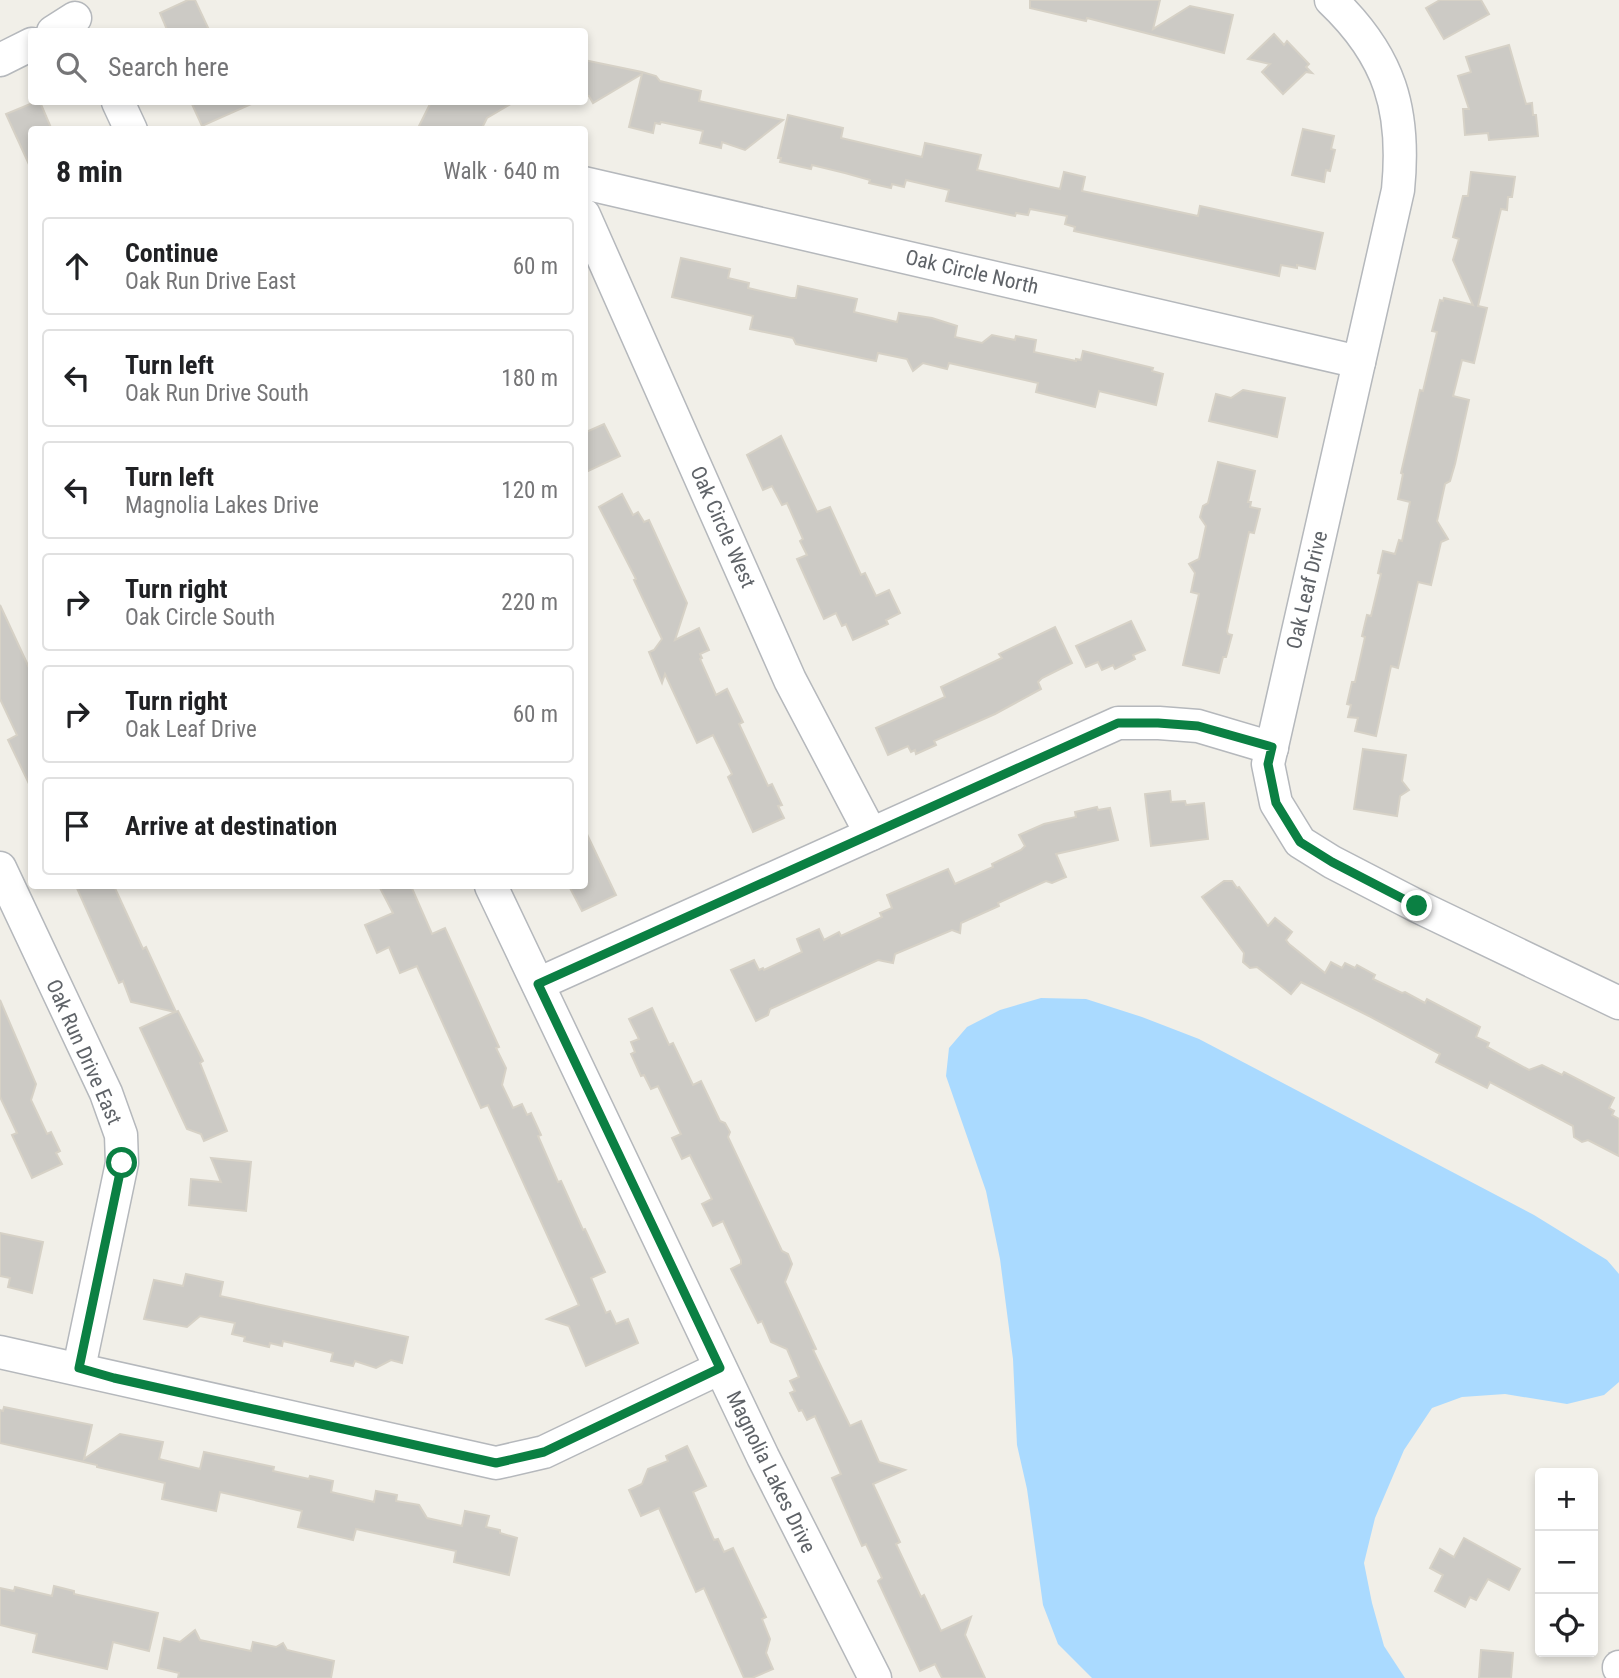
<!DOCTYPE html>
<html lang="en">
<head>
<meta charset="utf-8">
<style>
	:root { --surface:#fff; --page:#f2f2f2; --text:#202124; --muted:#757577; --line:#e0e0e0 }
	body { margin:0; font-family:"Roboto Condensed",sans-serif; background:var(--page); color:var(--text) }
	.controls { position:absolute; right:21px; bottom:21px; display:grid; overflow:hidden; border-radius:7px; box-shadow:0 4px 10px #0003 }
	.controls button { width:63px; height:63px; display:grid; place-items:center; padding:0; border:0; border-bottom:2px solid var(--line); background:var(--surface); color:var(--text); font:35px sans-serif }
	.stop { position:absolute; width:21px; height:21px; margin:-16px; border:5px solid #0b8043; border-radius:50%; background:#fff }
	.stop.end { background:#0b8043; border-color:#fff; box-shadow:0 2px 7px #0008 }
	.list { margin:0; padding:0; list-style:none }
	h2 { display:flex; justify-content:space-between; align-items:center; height:91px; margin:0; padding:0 28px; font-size:30px }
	h2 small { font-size:23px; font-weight:400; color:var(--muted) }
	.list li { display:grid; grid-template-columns:46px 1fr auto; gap:21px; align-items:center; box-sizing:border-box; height:98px; margin:0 14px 14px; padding:0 14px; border:2px solid var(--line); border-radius:7px }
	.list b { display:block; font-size:26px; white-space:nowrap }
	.list p { margin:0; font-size:23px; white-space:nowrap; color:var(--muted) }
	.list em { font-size:23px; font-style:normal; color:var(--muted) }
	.icon { flex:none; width:38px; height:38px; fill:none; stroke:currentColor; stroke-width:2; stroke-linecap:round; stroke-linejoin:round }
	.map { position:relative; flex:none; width:1619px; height:1678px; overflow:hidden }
	.search { position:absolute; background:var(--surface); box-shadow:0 4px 10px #0003; left:28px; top:28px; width:560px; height:77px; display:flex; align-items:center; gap:18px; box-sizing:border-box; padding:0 24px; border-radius:7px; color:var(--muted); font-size:26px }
	.panel { position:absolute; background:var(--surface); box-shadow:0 4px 10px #0003; left:28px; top:126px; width:560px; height:763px; border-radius:7px }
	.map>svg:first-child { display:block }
	.water { fill:#aadaff }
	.building { fill:#cccac5; stroke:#d6d1c6; stroke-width:2 }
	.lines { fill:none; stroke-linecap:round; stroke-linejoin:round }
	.minor-casing { stroke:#b5b8bc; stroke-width:35 }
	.minor { stroke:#fff; stroke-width:32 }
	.route { stroke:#0b8043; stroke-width:9 }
	.labels { text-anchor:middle; stroke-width:5; stroke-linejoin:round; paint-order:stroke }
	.street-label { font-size:21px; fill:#5f6368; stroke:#fff }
</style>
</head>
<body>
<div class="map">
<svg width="1619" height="1678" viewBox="0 0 1619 1678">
	<rect width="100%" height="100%" fill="#f1efe8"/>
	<polygon class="water" points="1041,998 1086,999 1142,1017 1199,1039 1534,1215 1607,1260 1619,1274 1619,1382 1604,1395 1567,1404 1505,1394 1462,1397 1432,1408 1404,1450 1375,1518 1364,1563 1372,1603 1384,1646 1405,1678 1092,1678 1058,1644 1043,1605 1027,1489 1017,1445 1013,1359 1000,1259 986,1191 946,1076 949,1048 967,1027 1000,1010"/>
	<g class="building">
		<polygon points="188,0 195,0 210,32 168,32 160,13"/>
		<polygon points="1030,0 1160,0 1153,29 1190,6 1233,15 1224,53 1087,18 1086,21 1030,8"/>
		<polygon points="1440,0 1481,0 1489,14 1444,39 1426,8"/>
		<polygon points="1274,34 1284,45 1287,41 1309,64 1306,67 1312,73 1306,72 1283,94 1262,72 1270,64 1248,59"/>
		<polygon points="1509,45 1526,104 1532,103 1533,115 1536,115 1538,136 1489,140 1488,133 1465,135 1463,109 1469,109 1458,76 1471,72 1466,57"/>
		<polygon points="584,60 642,72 656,76 660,81 701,91 699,101 783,120 745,150 722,142 721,148 700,143 703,131 661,122 660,124 655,123 653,133 629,127 642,74 593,103 589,96 584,95"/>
		<polygon points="35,102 40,102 52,130 32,130 32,171 6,114"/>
		<polygon points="191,102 256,102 202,126"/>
		<polygon points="431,102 514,102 487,118 481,130 417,130"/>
		<polygon points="788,115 843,128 841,138 922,157 925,143 981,155 977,170 1060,189 1064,172 1085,177 1082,191 1198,216 1200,206 1323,233 1315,269 1297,265 1297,268 1281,265 1279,276 1074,231 1075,227 1065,224 1067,216 1030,209 1028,215 1016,213 1015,216 946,201 949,190 906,180 904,187 892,184 891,188 869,183 870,180 845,173 812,165 811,169 780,162 781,158 778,158"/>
		<polygon points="1303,129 1334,136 1331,149 1335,150 1330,171 1326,170 1324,182 1292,175"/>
		<polygon points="1471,172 1515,177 1512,197 1508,197 1507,210 1501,209 1478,306 1487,308 1474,363 1462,360 1453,396 1469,400 1455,464 1450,481 1445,484 1437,521 1448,539 1441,542 1431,585 1418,582 1398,668 1391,666 1376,736 1355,731 1358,718 1348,717 1351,705 1347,704 1352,682 1355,682 1365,637 1362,636 1367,615 1371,616 1381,574 1378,573 1383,551 1395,554 1399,540 1402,541 1410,502 1398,499 1403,474 1401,473 1420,390 1423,391 1437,332 1432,331 1440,300 1443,301 1444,298 1473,305 1453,260 1459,239 1453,237 1463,196 1468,196"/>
		<polygon points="681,258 730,269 728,278 749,283 748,288 791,298 796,298 798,286 857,299 854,312 897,322 899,313 932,318 957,326 955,337 982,343 992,335 1015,340 1016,336 1036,340 1034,352 1076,361 1076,359 1081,360 1083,351 1153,368 1152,371 1163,374 1156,405 1099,391 1095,407 1036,392 1038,383 949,363 947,369 923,363 913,371 907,359 878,353 876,361 796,344 793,338 750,329 753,316 672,297"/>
		<polygon points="1243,390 1285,398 1277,437 1209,421 1216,394 1231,398"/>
		<polygon points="604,424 620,456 584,473 584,433"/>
		<polygon points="781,436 817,512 830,507 861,575 865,573 876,596 889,590 900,613 886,620 888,624 853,640 846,624 842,626 836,613 824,619 797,559 807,555 800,541 803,539 787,503 782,505 772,486 763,490 747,455"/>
		<polygon points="1218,462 1255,471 1248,502 1251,502 1250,507 1260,509 1254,533 1249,532 1227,631 1228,634 1232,635 1226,657 1223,657 1219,673 1183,665 1199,594 1191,592 1195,573 1189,564 1199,559 1206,526 1200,517 1203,506 1208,503"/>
		<polygon points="622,494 633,515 638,512 644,522 649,520 687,603 675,640 699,628 709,650 700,654 702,658 700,659 716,695 727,689 743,722 739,724 768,786 772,784 782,805 778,806 784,818 753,832 728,777 732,774 713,735 697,743 665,674 662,683 649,652 654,650 662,639 634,580 636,579 599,507"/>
		<polygon points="0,605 32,674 32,790 8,740 17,735 0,699"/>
		<polygon points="1131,621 1145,650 1133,655 1135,659 1115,669 1113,665 1102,670 1098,662 1086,667 1076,646"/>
		<polygon points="1055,627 1072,663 1042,678 1038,682 1041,689 995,714 934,741 936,745 916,754 915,750 911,752 908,746 888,755 876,728 945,697 941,687 1002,658 999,654"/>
		<polygon points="1363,749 1406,755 1402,781 1409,790 1400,796 1397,816 1354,809"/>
		<polygon points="1170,791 1171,802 1185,801 1186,805 1204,803 1208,839 1151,846 1145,794"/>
		<polygon points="1097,807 1098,810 1110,808 1118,840 1056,854 1066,877 1052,883 1046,881 998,903 999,906 961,923 960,933 952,930 895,954 893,963 878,960 770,1009 768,1015 756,1021 731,970 754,960 759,970 763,968 764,970 802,952 797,939 819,929 824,940 839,932 841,936 882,917 880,913 892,908 887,895 948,869 955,884 993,867 992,864 1021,850 1025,846 1019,835 1044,824 1076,817 1075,812"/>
		<polygon points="584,828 616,895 582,911 569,886 584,886"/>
		<polygon points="1224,881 1232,881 1237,888 1239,887 1268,926 1275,918 1292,932 1286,940 1289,944 1325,973 1331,962 1342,968 1345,963 1355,968 1357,965 1375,975 1373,979 1402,993 1405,992 1425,1003 1427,999 1480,1027 1476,1037 1489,1043 1487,1047 1529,1070 1542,1065 1562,1075 1564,1072 1614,1098 1609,1108 1614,1111 1612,1115 1619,1119 1619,1156 1588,1140 1582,1142 1574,1137 1573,1126 1490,1082 1487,1088 1436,1062 1440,1054 1367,1015 1301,982 1291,994 1257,967 1250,968 1243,962 1244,953 1202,897"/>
		<polygon points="76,886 114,886 143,949 146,947 176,1012 178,1011 203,1061 200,1063 227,1131 204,1141 201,1134 187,1129 140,1028 175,1012 131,1002 123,981 119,983"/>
		<polygon points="379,886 411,886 432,934 445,928 499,1047 496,1048 506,1068 502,1085 513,1108 522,1104 527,1115 531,1113 541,1135 538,1136 558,1182 561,1181 583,1230 585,1229 605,1272 591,1278 606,1313 610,1311 616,1324 628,1319 638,1343 586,1366 569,1326 547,1319 579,1305 488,1105 481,1108 417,966 400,973 389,947 377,953 365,925 393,913"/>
		<polygon points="0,1000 36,1084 31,1100 47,1134 51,1132 60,1151 56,1153 62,1164 32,1178 12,1135 17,1133 0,1097"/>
		<polygon points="652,1008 669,1045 673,1043 693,1085 701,1081 720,1121 725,1123 730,1132 728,1137 782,1251 788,1254 792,1264 785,1282 816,1349 813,1350 850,1426 861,1421 879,1462 905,1470 873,1484 900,1542 896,1544 921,1597 924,1595 941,1631 971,1617 965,1635 985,1678 942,1678 935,1664 920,1671 878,1581 882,1578 866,1544 862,1546 832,1478 841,1474 815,1416 807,1420 802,1410 799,1411 790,1393 795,1391 790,1381 799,1377 787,1349 771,1342 762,1321 758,1323 731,1269 741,1264 741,1260 723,1221 713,1226 702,1204 712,1199 690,1155 682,1159 672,1138 681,1134 678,1128 658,1086 651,1089 644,1075 641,1076 631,1054 635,1052 631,1042 639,1039 629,1019"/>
		<polygon points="211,1158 251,1162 246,1211 189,1205 191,1179 221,1182"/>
		<polygon points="0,1233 43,1242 32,1293 8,1287 10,1278 0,1276"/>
		<polygon points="186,1274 223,1282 220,1296 408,1337 402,1363 391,1360 376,1368 355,1361 353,1366 331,1361 333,1353 283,1341 282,1346 270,1343 269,1347 244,1341 245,1337 232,1334 235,1323 200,1316 187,1327 144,1319 154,1280 183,1286"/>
		<polygon points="4,1407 92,1425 84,1459 120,1434 163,1442 159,1459 200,1469 204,1452 274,1467 273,1471 309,1479 310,1476 333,1481 331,1492 374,1502 376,1491 397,1495 396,1501 419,1505 427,1518 462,1526 465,1511 489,1516 486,1527 500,1530 500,1533 517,1538 509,1575 454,1562 456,1551 356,1529 353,1540 298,1527 302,1511 220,1492 216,1511 162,1499 165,1483 97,1467 97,1465 0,1443 0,1410 3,1411"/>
		<polygon points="687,1446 706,1486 693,1492 714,1540 718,1539 724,1552 733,1548 766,1617 762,1619 770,1639 766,1653 773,1669 752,1678 744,1678 704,1588 696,1592 659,1508 641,1516 629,1490 642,1484 648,1469 668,1461 666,1456"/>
		<polygon points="1464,1538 1520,1569 1509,1590 1488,1579 1476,1600 1470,1597 1465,1607 1435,1591 1443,1575 1430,1568 1440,1549 1454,1557"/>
		<polygon points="54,1586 74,1591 74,1594 158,1613 149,1651 113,1642 107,1669 33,1652 37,1634 0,1625 0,1588 14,1591 15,1587 52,1596"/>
		<polygon points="195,1630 200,1640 251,1651 253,1642 276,1647 283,1643 287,1650 334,1661 331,1678 178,1678 179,1673 158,1668 164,1638 180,1642"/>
		<polygon points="1481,1650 1513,1653 1511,1678 1479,1678"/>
	</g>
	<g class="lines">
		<defs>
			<g id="minor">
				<path d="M 1331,0 C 1390,56 1406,110 1398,190 L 1268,764 L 1276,803 L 1300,842 L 1332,862 L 1417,906 L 1619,1003"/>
				<polyline points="53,32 75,18"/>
				<polyline points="0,60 32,44"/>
				<polyline points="118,102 131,130"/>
				<polyline points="584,183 1359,362"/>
				<polyline points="584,215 790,680 871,834"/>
				<polyline points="0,868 106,1093 121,1135 122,1163 79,1368"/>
				<polyline points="491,886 763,1457 875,1678"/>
				<polyline points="538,984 1118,723 1159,723 1198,726 1272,748"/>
				<polyline points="0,1352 496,1463 544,1452 720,1368"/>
				<polyline points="1619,1667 1619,1668"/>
			</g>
		</defs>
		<use href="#minor" class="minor-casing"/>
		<use href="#minor" class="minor"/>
	</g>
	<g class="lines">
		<polyline class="route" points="122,1163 79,1368 114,1378 496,1463 544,1452 720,1368 538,984 1118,723 1158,723 1198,726 1272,747 1268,764 1276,803 1300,842 1332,862 1417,906"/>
	</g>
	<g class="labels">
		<g class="street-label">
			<text transform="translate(972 272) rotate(13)" y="7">Oak Circle North</text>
			<text transform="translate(723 527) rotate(66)" y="7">Oak Circle West</text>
			<text transform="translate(1307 590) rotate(-77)" y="7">Oak Leaf Drive</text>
			<text transform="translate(84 1052) rotate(66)" y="7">Oak Run Drive East</text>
			<text transform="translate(771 1472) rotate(64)" y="7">Magnolia Lakes Drive</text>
		</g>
	</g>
</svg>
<div class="controls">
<button>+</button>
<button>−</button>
<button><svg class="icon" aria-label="locate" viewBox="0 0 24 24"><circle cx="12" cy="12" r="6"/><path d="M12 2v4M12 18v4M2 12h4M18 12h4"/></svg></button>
</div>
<div class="stop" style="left:122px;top:1163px"></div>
<div class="stop end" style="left:1417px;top:906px"></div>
<div class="search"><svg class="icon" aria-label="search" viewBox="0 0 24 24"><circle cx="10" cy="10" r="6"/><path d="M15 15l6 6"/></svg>Search here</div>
<section class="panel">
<h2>8 min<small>Walk · 640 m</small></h2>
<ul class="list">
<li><svg class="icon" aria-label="ahead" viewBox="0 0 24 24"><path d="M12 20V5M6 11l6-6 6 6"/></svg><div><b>Continue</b><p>Oak Run Drive East</p></div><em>60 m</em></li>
<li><svg class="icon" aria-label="left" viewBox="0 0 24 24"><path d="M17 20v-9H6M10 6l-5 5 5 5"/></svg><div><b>Turn left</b><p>Oak Run Drive South</p></div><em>180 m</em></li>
<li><svg class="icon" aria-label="left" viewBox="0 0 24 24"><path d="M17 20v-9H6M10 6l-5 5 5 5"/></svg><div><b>Turn left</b><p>Magnolia Lakes Drive</p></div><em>120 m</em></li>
<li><svg class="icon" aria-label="right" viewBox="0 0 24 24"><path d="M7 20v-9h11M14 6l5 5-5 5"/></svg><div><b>Turn right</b><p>Oak Circle South</p></div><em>220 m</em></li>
<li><svg class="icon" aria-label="right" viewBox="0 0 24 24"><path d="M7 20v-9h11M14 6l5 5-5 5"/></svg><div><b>Turn right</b><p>Oak Leaf Drive</p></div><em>60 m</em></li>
<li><svg class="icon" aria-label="arrive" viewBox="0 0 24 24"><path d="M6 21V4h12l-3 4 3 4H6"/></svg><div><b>Arrive at destination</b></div></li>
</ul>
</section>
</div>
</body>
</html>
